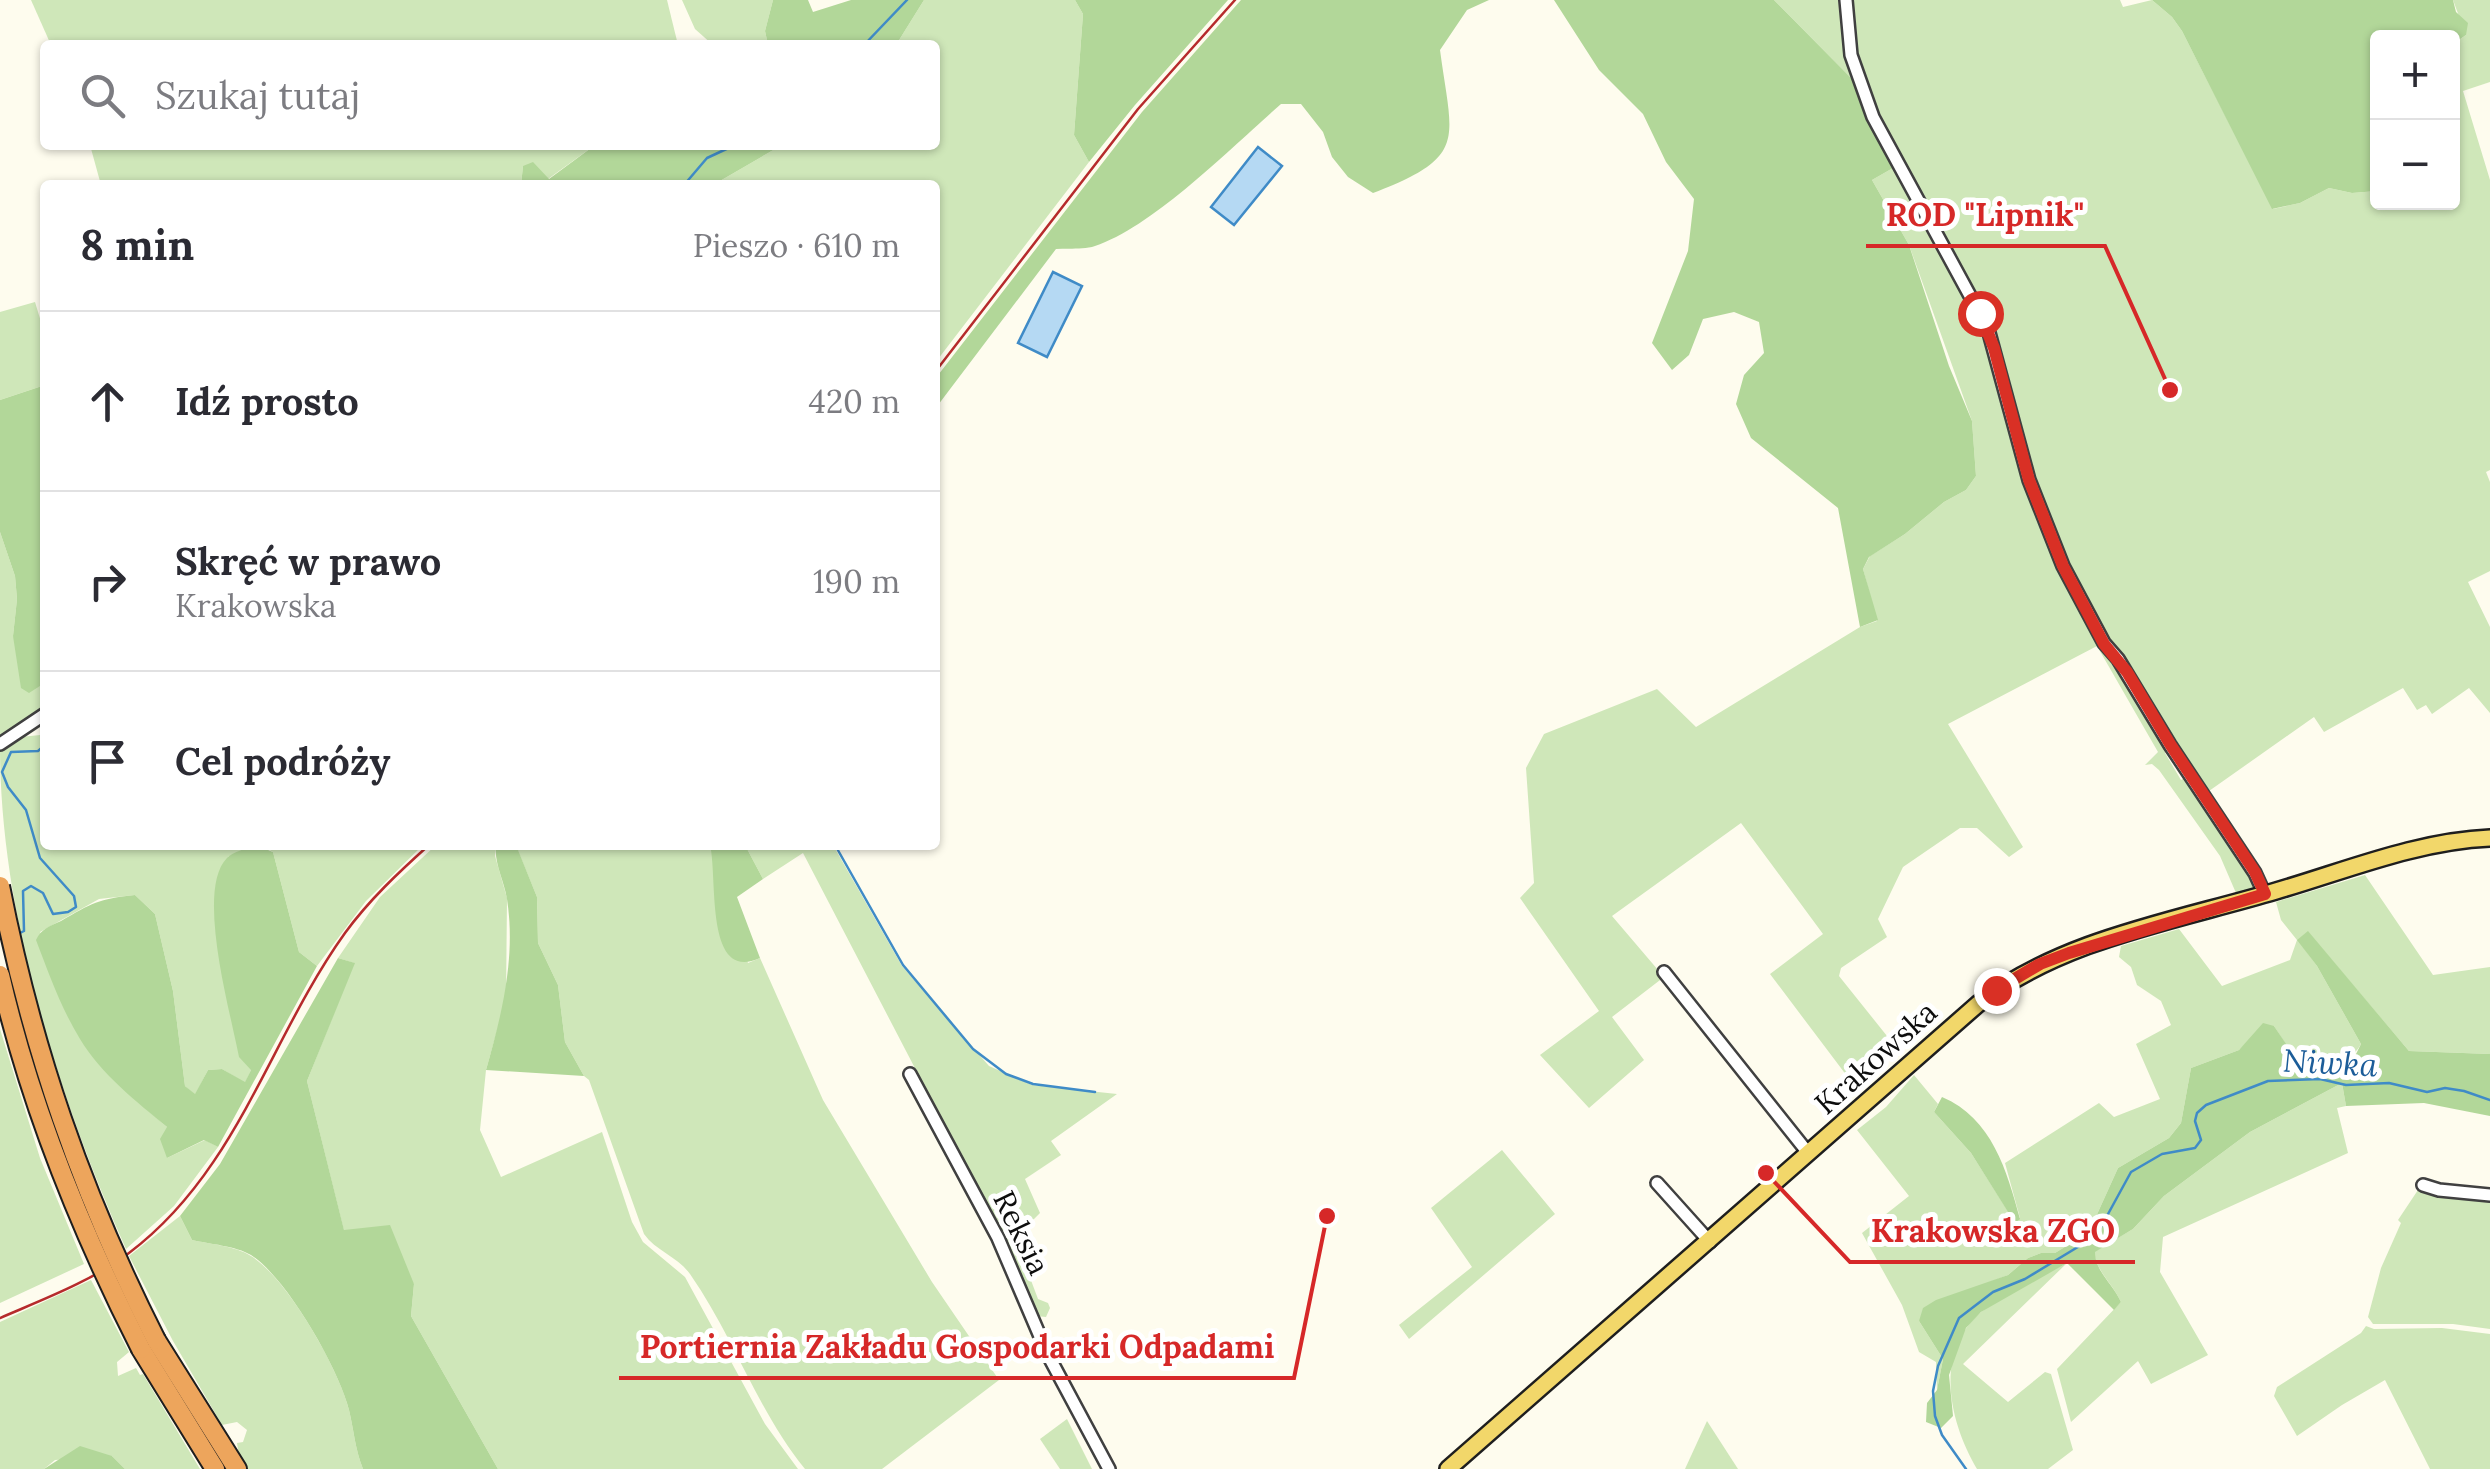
<!DOCTYPE html>
<html lang="pl">
<head>
<meta charset="utf-8">
<style>
	:root { --surface:#fff; --page:#f7f7f7; --text:#2b2b33; --muted:#7c7c81; --line:#e1e1e2 }
	body { margin:0; font-family:Lora,serif; background:var(--page); color:var(--text) }
	.controls { position:absolute; right:30px; top:30px; display:grid; overflow:hidden; border-radius:10px; box-shadow:0 2px 8px #0004 }
	.controls button { width:90px; height:90px; display:grid; place-items:center; padding:0; border:0; border-bottom:2px solid var(--line); background:var(--surface); color:var(--text); font:50px sans-serif }
	.stop { position:absolute; width:30px; height:30px; margin:-22px; border:8px solid #d93025; border-radius:50%; background:#fff }
	.stop.end { background:#d93025; border-color:#fff; box-shadow:0 2px 10px #0008 }
	.list { margin:0; padding:0; list-style:none }
	h2 { display:flex; justify-content:space-between; align-items:center; height:130px; margin:0; padding:0 40px; font-size:42px }
	h2 small { font-size:32px; font-weight:400; color:var(--muted) }
	.list li { display:grid; grid-template-columns:65px 1fr auto; gap:30px; align-items:center; box-sizing:border-box; height:180px; padding:0 40px; border-top:2px solid var(--line) }
	.list b { display:block; font-size:38px; white-space:nowrap }
	.list p { margin:0; font-size:32px; white-space:nowrap; color:var(--muted) }
	.list em { font-size:32px; font-style:normal; color:var(--muted) }
	.icon { flex:none; width:55px; height:55px; fill:none; stroke:currentColor; stroke-width:2; stroke-linecap:round; stroke-linejoin:round }
	.map { position:relative; flex:none; width:2490px; height:1469px; overflow:hidden }
	.search { position:absolute; background:var(--surface); box-shadow:0 2px 8px #0004; left:40px; top:40px; width:900px; height:110px; display:flex; align-items:center; gap:25px; box-sizing:border-box; padding:0 35px; border-radius:10px; color:var(--muted); font-size:38px }
	.panel { position:absolute; background:var(--surface); box-shadow:0 2px 8px #0004; left:40px; top:180px; width:900px; height:670px; border-radius:10px }
	.map>svg:first-child { display:block }
	.green { fill:#cfe7b9 }
	.forest { fill:#b2d799 }
	.water { fill:#b5d9f3; stroke:#3f8bc7; stroke-width:2.5 }
	.lines { fill:none; stroke-linecap:round; stroke-linejoin:round }
	.stream { stroke:#3f8bc7; stroke-width:2.5 }
	.minor-casing { stroke:#404040; stroke-width:16 }
	.major-casing { stroke:#1e1e1e; stroke-width:20 }
	.highway-casing { stroke:#1e1e1e; stroke-width:22 }
	.minor { stroke:#fff; stroke-width:11 }
	.major { stroke:#f2d76a; stroke-width:15 }
	.highway { stroke:#eda55c; stroke-width:18 }
	.rail { stroke:#b62b2c; stroke-width:2.5 }
	.highway-bridge-casing { stroke:#1e1e1e; stroke-width:22; stroke-linecap:butt }
	.highway-bridge { stroke:#eda55c; stroke-width:18 }
	.route { stroke:#d93025; stroke-width:12 }
	.labels { text-anchor:middle; stroke-width:10; stroke-linejoin:round; paint-order:stroke }
	.street-label { font-size:30px; fill:#0d0d0d; stroke:#fff }
	.water-label { font-size:32px; font-style:italic; fill:#1c5d99; stroke:#fff }
	.leader { fill:none; stroke:#d62828; stroke-width:4 }
	.callout-dot { fill:#d62828; stroke:#fff; stroke-width:4 }
	.callout-label { font-size:32px; text-anchor:middle; font-weight:bold; fill:#d62828; stroke:#fff; stroke-width:10; stroke-linejoin:round; paint-order:stroke }
</style>
</head>
<body>
<div class="map">
<svg width="2490" height="1469" viewBox="0 0 2490 1469">
	<rect width="100%" height="100%" fill="#fefcee"/>
	<g class="green">
		<polygon points="31,0 667,0 678,45 51,45"/>
		<polygon points="682,0 773,0 765,31 768,45 713,45 695,29"/>
		<polygon points="924,0 1075,0 1083,14 1074,135 1089,162 935,363 935,185 713,185 782,145 935,145 935,45 896,45"/>
		<polygon points="1774,0 2120,0 2123,7 2152,0 2172,17 2182,31 2273,209 2300,203 2329,188 2352,193 2377,191 2378,202 2452,202 2453,97 2455,97 2459,73 2453,66 2453,44 2466,35 2453,0 2490,0 2490,82 2463,91 2490,180 2490,470 2486,472 2490,482 2490,571 2468,582 2490,627 2490,713 2469,688 2432,714 2426,705 2417,710 2403,688 2324,732 2314,717 2209,791 2174,742 2165,753 2181,780 2188,776 2250,871 2253,888 2236,893 2220,856 2159,770 2152,764 2145,765 2158,752 2097,646 1948,724 2023,847 2009,857 1977,828 1960,828 1903,867 1878,919 1887,937 1841,968 1839,976 1895,1046 1856,1088 1770,974 1823,934 1741,823 1612,916 1664,977 1612,1017 1644,1060 1589,1108 1540,1055 1599,1011 1520,898 1534,883 1526,768 1544,734 1657,689 1696,727 1860,627 1877,621 1863,569 1870,556 1905,534 1944,502 1966,490 1976,476 1972,421 1909,245 1872,180 1893,168 1872,126 1858,85"/>
		<polygon points="90,145 595,145 548,179 523,166 521,185 101,185"/>
		<polygon points="35,302 45,335 45,385 0,400 0,312"/>
		<polygon points="0,532 15,576 17,599 13,636 43,684 45,677 45,711 0,741"/>
		<path d="M 40,735 L 45,737 L 45,845 L 256,845 L 228,857 L 251,1070 L 245,1083 L 222,1069 L 208,1070 L 195,1095 L 185,1086 L 173,991 L 155,914 L 135,895 L 99,899 L 40,932 L 129,1094 L 168,1128 L 167,1158 L 205,1140 L 218,1147 L 174,1206 L 126,1249 C 58,1096 0,914 0,747 L 21,737 Z"/>
		<polygon points="261,845 423,845 366,901 317,966 299,952 273,852"/>
		<polygon points="436,845 496,845 495,856 507,898 506,999 486,1070 480,1130 501,1177 602,1132 632,1222 643,1242 685,1277 765,1424 798,1469 498,1469 411,1316 414,1284 344,1231 307,1081 354,963 338,958 380,897"/>
		<path d="M 710,845 L 748,963 L 760,958 L 823,1100 L 932,1282 L 999,1380 L 882,1469 L 805,1469 C 757,1410 734,1337 690,1274 C 678,1257 656,1251 644,1234 L 589,1080 L 584,1076 L 565,1042 L 558,985 L 538,943 L 537,897 L 516,846 Z"/>
		<polygon points="745,845 833,845 902,966 989,1066 1032,1085 1117,1094 1051,1141 1061,1155 1025,1179 1040,1213 1025,1228 1025,1239 1017,1243 1038,1299 1048,1303 1050,1308 1046,1317 1036,1316 1008,1247 803,853 763,879"/>
		<path d="M 2365,875 L 2433,975 L 2490,967 L 2490,1054 L 2409,1051 L 2308,932 L 2298,940 L 2317,966 L 2361,1044 C 2347,1069 2321,1063 2296,1060 L 2274,1026 L 2253,1037 L 2239,1050 L 2191,1068 L 2181,1123 L 2169,1138 L 2118,1168 L 2089,1232 L 2055,1253 L 2041,1253 L 2028,1258 L 2008,1275 L 1962,1293 L 1919,1321 L 1943,1359 L 1937,1390 L 1936,1362 L 1919,1352 L 1902,1305 L 1862,1233 L 1909,1196 L 1857,1130 L 1886,1107 L 1914,1075 L 1938,1104 L 1934,1112 L 1971,1153 L 2015,1222 L 2020,1218 L 2005,1163 L 2099,1103 L 2114,1117 L 2160,1099 L 2136,1044 L 2171,1025 L 2161,1001 L 2137,985 L 2131,967 L 2119,957 L 2121,946 L 2179,929 L 2222,986 L 2290,960 L 2297,940 L 2281,920 L 2276,902 Z"/>
		<polygon points="0,1029 40,1158 84,1264 0,1303"/>
		<path d="M 2342,1083 L 2346,1106 L 2337,1108 L 2348,1153 L 2163,1237 L 2160,1272 L 2208,1355 L 2151,1384 L 2138,1361 L 2071,1422 L 2057,1369 L 2121,1302 C 2113,1284 2096,1271 2094,1252 L 2133,1229 L 2164,1196 L 2250,1132 Z"/>
		<polygon points="1502,1150 1555,1214 1409,1339 1399,1325 1472,1267 1431,1208"/>
		<polygon points="2420,1187 2490,1198 2490,1329 2453,1324 2373,1324 2368,1317 2381,1268 2401,1223 2398,1220"/>
		<path d="M 180,1216 L 192,1240 C 209,1244 236,1246 251,1256 C 287,1278 339,1369 349,1410 C 354,1431 355,1449 363,1469 L 248,1469 L 239,1456 L 237,1443 L 243,1442 L 247,1430 L 237,1422 L 222,1425 L 173,1341 L 129,1256 Z"/>
		<path d="M 2067,1263 L 1963,1364 L 2008,1402 L 2045,1372 L 2051,1374 L 2073,1450 L 2048,1469 L 1977,1469 C 1950,1423 1933,1354 1980,1313 C 2005,1293 2039,1278 2067,1263 Z"/>
		<polygon points="91,1280 129,1352 117,1362 118,1376 136,1368 140,1375 143,1374 200,1469 125,1469 112,1456 55,1460 44,1469 0,1469 0,1322"/>
		<polygon points="2366,1326 2374,1329 2442,1328 2490,1334 2490,1469 2430,1469 2385,1380 2342,1405 2297,1436 2274,1396 2277,1387 2361,1333"/>
		<polygon points="1067,1419 1092,1469 1060,1469 1040,1439"/>
		<polygon points="1707,1421 1738,1469 1685,1469"/>
	</g>
	<g class="forest">
		<polygon points="773,0 808,0 813,12 851,0 924,0 896,45 768,45 765,31"/>
		<polygon points="1075,0 1228,0 1135,105 1089,162 1074,135 1083,14"/>
		<path d="M 1241,0 L 1489,0 L 1467,10 L 1440,50 C 1452,141 1469,156 1373,193 L 1348,177 L 1332,157 L 1323,132 L 1301,104 L 1281,104 C 1233,146 1153,227 1095,246 C 1083,250 1068,248 1056,249 L 935,409 L 935,379 L 1142,112 Z"/>
		<polygon points="1554,0 1774,0 1858,85 1872,126 1893,168 1872,180 1909,245 1949,366 1972,421 1976,476 1966,490 1944,502 1905,534 1869,557 1863,569 1878,620 1860,627 1838,508 1751,438 1736,404 1744,375 1764,353 1759,322 1734,312 1703,319 1689,355 1672,370 1652,343 1688,251 1694,199 1666,162 1643,114 1599,70"/>
		<polygon points="2152,0 2453,0 2456,12 2468,23 2466,35 2453,44 2452,38 2378,38 2378,158 2374,166 2377,171 2377,191 2352,193 2329,188 2300,203 2272,209 2182,31 2172,17"/>
		<polygon points="595,145 782,145 713,185 521,185 523,166 533,162 549,179"/>
		<polygon points="45,385 45,677 43,684 29,693 21,688 13,636 17,599 15,576 0,532 0,400"/>
		<path d="M 256,845 L 273,852 L 299,952 L 317,966 L 218,1147 L 204,1140 L 167,1158 L 160,1139 L 167,1127 C 137,1102 101,1074 80,1039 C 61,1008 49,974 36,940 C 41,929 50,926 61,921 C 92,903 98,899 135,895 L 155,914 L 173,991 L 185,1086 L 195,1094 L 208,1070 L 222,1069 L 245,1082 L 251,1070 L 239,1057 C 231,1014 195,890 227,858 C 233,852 247,848 256,845 Z"/>
		<path d="M 496,845 L 516,845 L 537,897 L 538,943 L 558,985 L 565,1042 L 584,1076 L 486,1070 C 502,1014 516,957 507,899 C 504,880 494,864 496,845 Z"/>
		<path d="M 710,845 L 745,845 L 763,879 L 737,897 L 760,958 C 704,984 718,877 710,845 Z"/>
		<path d="M 2308,931 L 2409,1051 L 2490,1054 L 2490,1116 L 2424,1103 L 2346,1106 L 2342,1083 L 2250,1132 L 2164,1196 L 2133,1229 L 2095,1252 C 2095,1271 2113,1284 2121,1302 L 2114,1310 L 2067,1263 L 1981,1312 L 1966,1328 L 1949,1375 L 1953,1416 L 1941,1428 L 1926,1422 L 1927,1403 L 1937,1390 L 1943,1359 L 1919,1321 L 1923,1308 L 1936,1300 L 2008,1275 L 2028,1258 L 2041,1253 L 2055,1253 L 2089,1232 L 2118,1168 L 2169,1138 L 2181,1123 L 2191,1068 L 2239,1050 L 2263,1023 L 2274,1026 L 2297,1060 L 2331,1064 L 2355,1056 L 2361,1044 L 2317,966 L 2297,940 Z"/>
		<path d="M 338,958 L 355,963 L 307,1081 L 344,1230 L 390,1225 L 414,1284 L 411,1316 L 498,1469 L 363,1469 C 355,1449 354,1431 349,1410 C 339,1369 287,1278 251,1255 C 236,1246 209,1244 192,1240 L 180,1216 L 220,1164 Z"/>
		<path d="M 1942,1097 C 1992,1118 2007,1171 2020,1219 L 2015,1223 L 1971,1153 L 1934,1112 Z"/>
		<polygon points="80,1446 112,1456 125,1469 44,1469"/>
	</g>
	<g class="water">
		<polygon points="1258,147 1282,166 1234,225 1211,207"/>
		<polygon points="1053,272 1082,286 1047,357 1018,343"/>
	</g>
	<g class="lines">
		<g class="stream">
			<polyline points="864,45 907,0"/>
			<polyline points="684,185 707,158 735,145"/>
			<polyline points="835,845 903,965 973,1049 1006,1074 1033,1084 1095,1092"/>
			<polyline points="20,933 24,931 23,891 31,886 43,893 53,914 68,912 76,907 74,896 40,858 26,810 8,787 2,772 11,752 38,751 45,745"/>
			<polyline points="1966,1469 1942,1435 1935,1416 1933,1391 1938,1366 1959,1318 1993,1292 2025,1279 2096,1236 2131,1172 2162,1154 2195,1148 2201,1140 2195,1121 2197,1113 2206,1105 2268,1081 2320,1079 2346,1085 2389,1083 2427,1092 2445,1088 2464,1091 2490,1100"/>
		</g>
		<defs>
			<g id="minor">
				<polyline points="1846,0 1851,55 1873,117 1988,329 2029,480 2063,566 2104,643 2118,659 2170,745 2255,873 2265,895"/>
				<polyline points="0,744 45,714"/>
				<polyline points="1664,972 1809,1154"/>
				<polyline points="910,1074 998,1238 1048,1355 1109,1469"/>
				<polyline points="1657,1183 1710,1242"/>
				<polyline points="2423,1185 2439,1190 2490,1195"/>
			</g>
			<path id="major" d="M 1448,1469 L 1978,1004 C 2062,939 2175,921 2276,891 C 2345,871 2417,841 2490,838"/>
			<g id="highway">
				<polyline points="156,1340 237,1469"/>
				<polyline points="141,1349 215,1469"/>
			</g>
		</defs>
		<use href="#minor" class="minor-casing"/>
		<use href="#major" class="major-casing"/>
		<use href="#highway" class="highway-casing"/>
		<use href="#minor" class="minor"/>
		<use href="#major" class="major"/>
		<use href="#highway" class="highway"/>
		<g class="rail">
			<polyline points="935,372 1138,109 1235,0"/>
			<path d="M 0,1318 C 44,1299 90,1282 129,1253 C 238,1171 269,1039 345,933 C 369,900 399,872 429,845"/>
		</g>
		<defs>
			<g id="highway-bridge">
				<path d="M 0,886 C 32,1049 81,1192 156,1340"/>
				<path d="M 0,975 C 30,1106 80,1229 141,1349"/>
			</g>
		</defs>
		<use href="#highway-bridge" class="highway-bridge-casing"/>
		<use href="#highway-bridge" class="highway-bridge"/>
	</g>
	<g class="lines">
		<polyline class="route" points="1980,313 1994,348 2029,480 2063,566 2104,644 2127,672 2170,744 2255,872 2265,894 2069,953 2040,964 1996,990"/>
	</g>
	<g class="labels">
		<g class="street-label">
			<text transform="translate(1876 1058) rotate(-42)" y="10">Krakowska</text>
			<text transform="translate(1021 1233) rotate(64)" y="10">Reksia</text>
		</g>
		<g class="water-label">
			<text transform="translate(2330 1063) rotate(3)" y="11">Niwka</text>
		</g>
	</g>
	<path class="leader" d="M2170 390L2105 246H1866M1766 1173L1850 1262H2135M1327 1216L1294 1378H619"/>
	<g class="callout-dot">
		<circle cx="2170" cy="390" r="10"/>
		<circle cx="1766" cy="1173" r="10"/>
		<circle cx="1327" cy="1216" r="10"/>
	</g>
	<g class="callout-label">
		<text x="1985" y="226">ROD "Lipnik"</text>
		<text x="1993" y="1242">Krakowska ZGO</text>
		<text x="957" y="1358">Portiernia Zakładu Gospodarki Odpadami</text>
	</g>
</svg>
<div class="controls">
<button>+</button>
<button>−</button>
</div>
<div class="stop" style="left:1980px;top:313px"></div>
<div class="stop end" style="left:1996px;top:990px"></div>
<div class="search"><svg class="icon" aria-label="search" viewBox="0 0 24 24"><circle cx="10" cy="10" r="6"/><path d="M15 15l6 6"/></svg>Szukaj tutaj</div>
<section class="panel">
<h2>8 min<small>Pieszo · 610 m</small></h2>
<ul class="list">
<li><svg class="icon" aria-label="ahead" viewBox="0 0 24 24"><path d="M12 20V5M6 11l6-6 6 6"/></svg><div><b>Idź prosto</b></div><em>420 m</em></li>
<li><svg class="icon" aria-label="right" viewBox="0 0 24 24"><path d="M7 20v-9h11M14 6l5 5-5 5"/></svg><div><b>Skręć w prawo</b><p>Krakowska</p></div><em>190 m</em></li>
<li><svg class="icon" aria-label="arrive" viewBox="0 0 24 24"><path d="M6 21V4h12l-3 4 3 4H6"/></svg><div><b>Cel podróży</b></div></li>
</ul>
</section>
</div>
</body>
</html>
